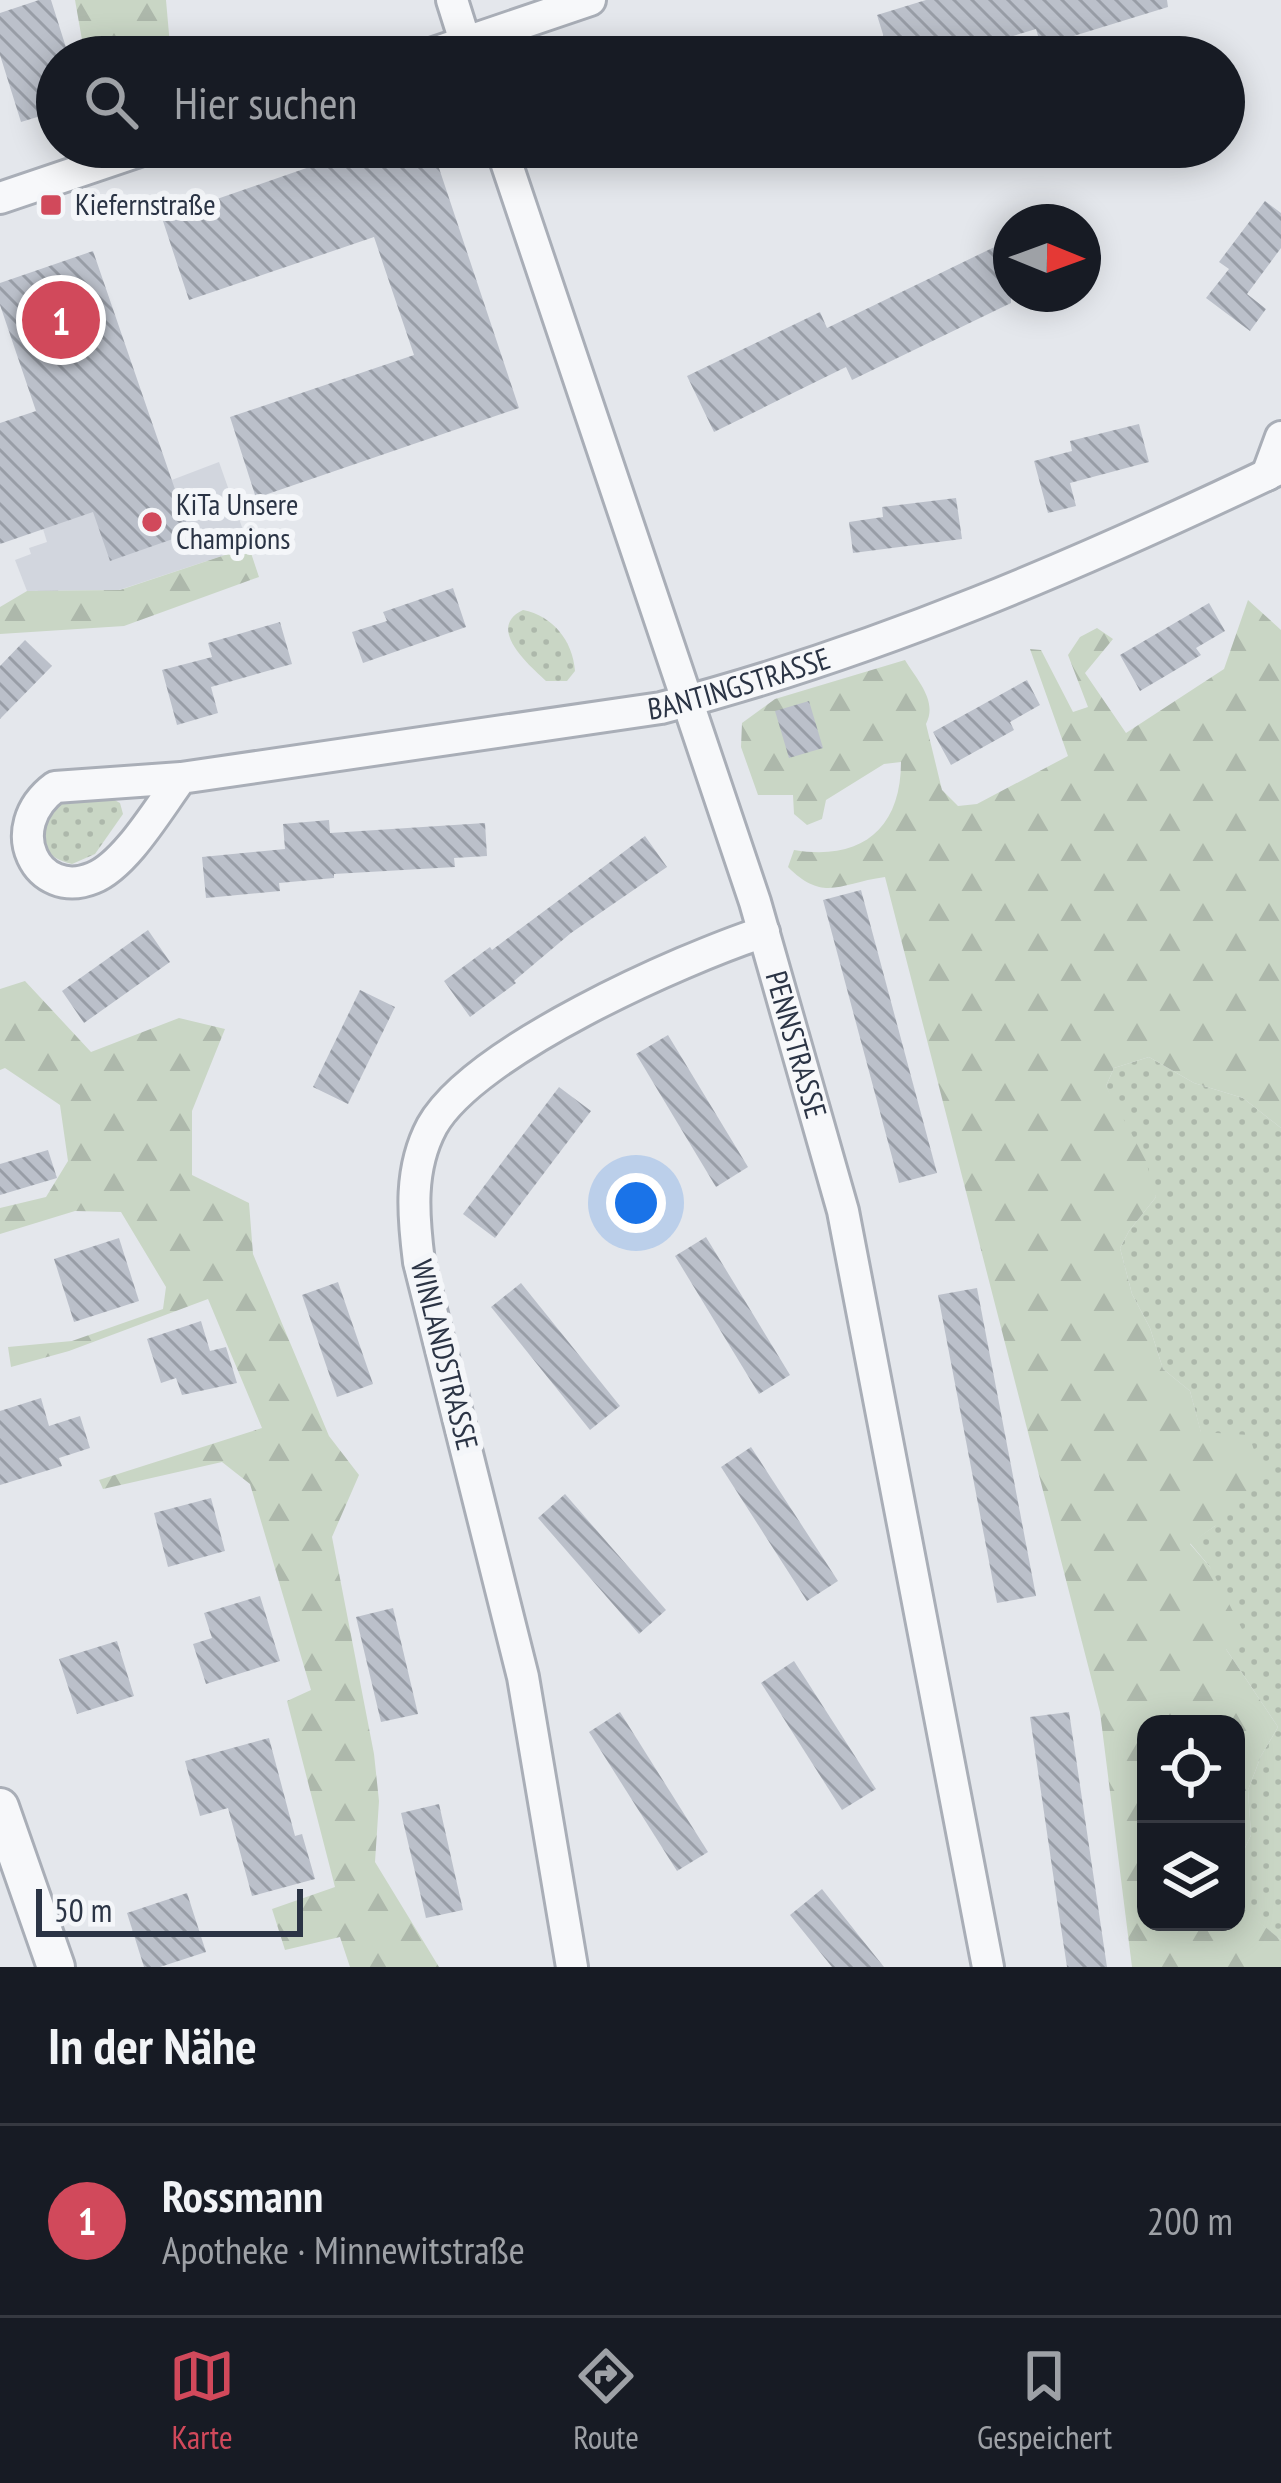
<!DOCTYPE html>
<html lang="de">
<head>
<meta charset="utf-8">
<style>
	:root { --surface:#171b24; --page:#20242c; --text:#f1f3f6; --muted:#9ea1a6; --line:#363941; --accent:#d1495b }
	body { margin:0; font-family:"PT Sans Narrow",sans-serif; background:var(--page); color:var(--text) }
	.controls { position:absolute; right:36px; bottom:36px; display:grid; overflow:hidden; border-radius:24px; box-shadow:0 6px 30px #0003 }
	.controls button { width:108px; height:108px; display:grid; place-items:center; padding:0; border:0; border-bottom:3px solid var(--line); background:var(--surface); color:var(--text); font:60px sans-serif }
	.compass { position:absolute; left:993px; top:204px; width:108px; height:108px; border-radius:50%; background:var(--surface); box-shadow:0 6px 30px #0003; rotate:91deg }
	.scale { position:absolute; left:36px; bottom:30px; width:267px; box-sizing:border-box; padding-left:12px; border:6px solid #2b3445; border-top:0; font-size:33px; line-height:42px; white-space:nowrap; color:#2b3445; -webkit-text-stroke:9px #f4f6f9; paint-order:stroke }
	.you { position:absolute; left:636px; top:1203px; width:42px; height:42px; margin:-30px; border:9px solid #fff; border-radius:50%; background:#1a73e8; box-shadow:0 0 0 18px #1a73e833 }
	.badge { display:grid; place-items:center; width:78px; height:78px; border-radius:50%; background:var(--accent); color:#fff; font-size:39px; font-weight:700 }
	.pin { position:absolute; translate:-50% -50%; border:6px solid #fff; box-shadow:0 3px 12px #0006 }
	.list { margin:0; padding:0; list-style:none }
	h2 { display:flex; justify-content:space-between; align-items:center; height:156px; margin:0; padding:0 48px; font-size:51px }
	h2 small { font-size:39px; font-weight:400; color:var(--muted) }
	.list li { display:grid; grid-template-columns:78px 1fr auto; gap:36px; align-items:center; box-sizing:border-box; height:192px; padding:0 48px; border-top:3px solid var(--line) }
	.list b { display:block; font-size:45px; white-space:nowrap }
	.list p { margin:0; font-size:39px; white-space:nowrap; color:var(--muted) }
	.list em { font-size:39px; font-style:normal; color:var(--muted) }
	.icon { flex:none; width:66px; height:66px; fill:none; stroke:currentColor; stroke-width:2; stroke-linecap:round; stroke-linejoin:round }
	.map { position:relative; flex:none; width:1281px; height:1967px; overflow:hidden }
	.search { position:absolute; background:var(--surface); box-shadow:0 6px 30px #0003; left:36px; right:36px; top:36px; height:132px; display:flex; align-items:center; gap:30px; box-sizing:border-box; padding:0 42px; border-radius:66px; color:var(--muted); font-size:45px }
	.sheet { height:348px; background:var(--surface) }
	nav { display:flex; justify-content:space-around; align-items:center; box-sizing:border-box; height:168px; border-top:3px solid var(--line); background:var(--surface); font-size:33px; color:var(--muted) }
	nav a { display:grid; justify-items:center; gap:6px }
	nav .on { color:var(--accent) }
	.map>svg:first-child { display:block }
	.built { fill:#d2d6de }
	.grass { fill:url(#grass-dots) }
	.forest { fill:url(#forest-firs); fill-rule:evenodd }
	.building { fill:url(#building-back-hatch) }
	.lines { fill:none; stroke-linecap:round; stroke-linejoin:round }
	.minor-casing { stroke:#a9aeb7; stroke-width:36 }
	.tertiary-casing { stroke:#a9aeb7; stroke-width:42 }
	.minor { stroke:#f7f8fa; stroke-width:30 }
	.tertiary { stroke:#f7f8fa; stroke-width:36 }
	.poi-dot { fill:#d1495b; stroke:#f4f6f9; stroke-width:4.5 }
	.labels { text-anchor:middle; stroke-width:12; stroke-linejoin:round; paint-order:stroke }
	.poi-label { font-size:30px; fill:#2b3445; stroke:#f4f6f9; text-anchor:start }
	.street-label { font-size:30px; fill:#2b3445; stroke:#f4f6f9 }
</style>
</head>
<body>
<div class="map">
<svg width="1281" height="1967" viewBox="0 0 1281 1967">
	<defs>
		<pattern id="grass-dots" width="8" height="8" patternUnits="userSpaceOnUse" patternTransform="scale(3)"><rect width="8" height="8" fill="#c9d6c5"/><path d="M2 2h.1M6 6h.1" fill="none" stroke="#adb8ab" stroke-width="1.8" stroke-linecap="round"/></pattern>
		<pattern id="forest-firs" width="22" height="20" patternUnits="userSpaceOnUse" patternTransform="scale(3)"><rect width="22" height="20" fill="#c9d6c5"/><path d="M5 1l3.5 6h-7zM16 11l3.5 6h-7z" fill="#adb8ab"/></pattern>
		<pattern id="building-back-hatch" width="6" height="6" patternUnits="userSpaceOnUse" patternTransform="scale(3)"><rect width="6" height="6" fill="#bbc0ca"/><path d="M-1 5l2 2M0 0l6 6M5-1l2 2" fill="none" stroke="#989da6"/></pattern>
	</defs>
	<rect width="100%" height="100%" fill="#e4e7ec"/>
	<polygon class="built" points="219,462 249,547 119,590 27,591 15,560 31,554 29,548 47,542 43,529"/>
	<g class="grass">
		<path d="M 523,610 C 553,616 573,641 575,671 L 567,681 L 546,681 C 530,666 485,628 523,610 Z"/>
		<path d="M 109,797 L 120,803 L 123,814 L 95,854 L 72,864 C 45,858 42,844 42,819 L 60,802 Z"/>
		<polygon points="1149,1057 1194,1083 1243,1098 1281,1128 1281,1940 1240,1907 1237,1865 1251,1835 1248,1790 1261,1756 1278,1727 1226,1649 1210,1567 1190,1543 1215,1526 1248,1436 1201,1433 1190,1391 1163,1369 1150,1328 1132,1294 1120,1248 1129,1231 1156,1197 1106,1086 1114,1068"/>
	</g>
	<g class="forest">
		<polygon points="75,0 166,0 171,57 85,57"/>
		<polygon points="249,547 259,577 124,626 0,634 0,607 27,591 120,590"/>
		<path d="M 1248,600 L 1281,630 L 1281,1128 L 1243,1098 L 1194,1083 L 1149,1057 L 1114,1068 L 1106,1086 L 1146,1161 L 1156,1197 L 1129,1231 L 1120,1248 L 1132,1294 L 1150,1328 L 1163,1369 L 1190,1391 L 1201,1432 L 1249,1435 L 1263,1477 L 1215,1526 L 1190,1544 L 1210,1567 L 1242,1629 L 1226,1649 L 1278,1727 L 1261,1756 L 1248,1790 L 1251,1835 L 1237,1865 L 1240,1906 L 1281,1940 L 1281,1967 L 1132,1967 L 1100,1712 L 885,877 C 840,883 824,903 788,867 L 794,850 C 859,861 901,831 901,762 L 884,764 L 826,800 L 822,819 L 807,825 L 794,814 L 793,795 L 758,795 L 741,747 L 742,723 L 775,699 L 905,660 C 917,680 938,701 926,724 L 942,790 L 958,806 L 977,804 L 1068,756 L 1030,649 L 1041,650 L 1073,712 L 1088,707 L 1068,655 L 1080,637 L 1097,628 L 1113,639 L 1085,673 L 1126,733 L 1224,669 ZM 1146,1724 L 1236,1724 L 1236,1922 L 1146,1922 Z"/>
		<polygon points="25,981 91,1052 179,1018 225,1029 192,1111 192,1175 249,1203 253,1254 329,1436 359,1475 332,1537 374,1754 379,1801 375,1862 439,1967 350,1967 340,1937 285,1950 272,1909 335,1887 287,1701 311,1690 250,1484 222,1462 103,1489 99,1480 262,1428 208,1299 69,1351 11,1367 8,1347 72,1341 163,1309 166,1287 121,1212 75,1211 0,1234 0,1208 46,1197 68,1161 60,1105 5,1068 0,1070 0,989"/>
	</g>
	<g class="building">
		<polygon points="39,0 51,0 69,57 57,57 57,111 21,122 0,55 0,13"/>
		<polygon points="926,0 1167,0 1168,7 1041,46 1036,29 944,57 890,57 877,15"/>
		<polygon points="367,147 432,147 519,408 256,498 230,417 414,355 374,237 189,300 162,218"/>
		<polygon points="1265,201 1281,213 1281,248 1247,294 1266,309 1250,331 1206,298 1229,269 1219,262"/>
		<polygon points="1011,239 1011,303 852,380 846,367 714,432 687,376 820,312 827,328"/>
		<polygon points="93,251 190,533 110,561 93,512 0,544 0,423 36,411 0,305 0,283"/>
		<polygon points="1139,424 1149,462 1070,483 1076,506 1048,513 1034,461 1072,451 1070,441"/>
		<polygon points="956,498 962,539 853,553 849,522 883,517 882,507"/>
		<polygon points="453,588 466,627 363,663 352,632 387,621 383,612"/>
		<polygon points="1209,603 1225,631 1196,648 1201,655 1140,691 1120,655"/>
		<polygon points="280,622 292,664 211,687 218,713 177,725 162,670 212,657 208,643"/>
		<polygon points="25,640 52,666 0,719 0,666"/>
		<polygon points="1027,680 1040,705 1010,722 1014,730 951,765 933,732"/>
		<polygon points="809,701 823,748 789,758 775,711"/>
		<polygon points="329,820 330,833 485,823 487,856 454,858 455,867 334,874 334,878 279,883 280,891 206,898 202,857 285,849 283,824"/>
		<polygon points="645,836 667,867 571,933 514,981 516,983 470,1017 444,981 490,947 492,950"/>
		<polygon points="861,890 937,1173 899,1183 823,900"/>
		<polygon points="148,930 170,962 84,1023 62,991"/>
		<polygon points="360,990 395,1007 348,1104 313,1087"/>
		<polygon points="668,1035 748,1167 716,1187 636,1054"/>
		<polygon points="559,1087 591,1111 495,1238 463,1214"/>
		<polygon points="48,1150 57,1178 0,1195 0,1164"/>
		<polygon points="706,1237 790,1375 759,1394 675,1256"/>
		<polygon points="119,1238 139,1301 74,1322 54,1259"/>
		<polygon points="338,1282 373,1384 337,1397 302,1295"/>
		<polygon points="521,1283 620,1406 590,1430 491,1307"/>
		<polygon points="977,1288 1036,1596 997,1603 938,1295"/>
		<polygon points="201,1321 210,1351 226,1347 237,1383 182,1395 176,1378 161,1383 147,1339"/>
		<polygon points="41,1398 49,1426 80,1416 90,1448 59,1458 62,1466 0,1485 0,1411"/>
		<polygon points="751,1447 838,1581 807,1601 721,1467"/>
		<polygon points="565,1494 666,1610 639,1634 538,1518"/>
		<polygon points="211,1498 225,1551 168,1567 154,1513"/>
		<polygon points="260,1596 280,1661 206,1684 193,1644 212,1638 204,1613"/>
		<polygon points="393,1608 418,1714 381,1722 356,1617"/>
		<polygon points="117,1641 134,1696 77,1714 59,1659"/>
		<polygon points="794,1661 876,1789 842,1810 761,1683"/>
		<polygon points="620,1712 708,1852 677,1871 589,1732"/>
		<polygon points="1069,1712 1077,1765 1107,1967 1067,1967 1057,1901 1030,1717"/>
		<polygon points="269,1738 295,1836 302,1834 315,1879 252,1896 228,1808 200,1816 185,1761"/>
		<polygon points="439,1804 463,1910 426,1918 401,1813"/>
		<polygon points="822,1889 860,1937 884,1967 832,1967 790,1915"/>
		<polygon points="187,1893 206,1952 160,1967 144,1967 127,1913"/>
	</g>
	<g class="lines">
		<defs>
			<g id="minor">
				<polyline points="452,0 470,57"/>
				<polyline points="422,57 590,0"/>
				<path id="s1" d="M 501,147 L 755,902 L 843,1211 L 988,1967"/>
				<polyline points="0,198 151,147"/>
				<polyline points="1267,475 1281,437"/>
				<path id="s2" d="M 181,778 C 160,806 126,865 93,878 C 37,901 0,828 55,787 L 181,778 L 661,708 C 877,652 1080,564 1281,468"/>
				<path d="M 572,1967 L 523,1677 L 419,1262 C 413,1215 409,1169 432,1126 C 474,1051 681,959 764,932"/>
			</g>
			<polyline id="tertiary" points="0,1807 56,1967"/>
		</defs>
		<use href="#minor" class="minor-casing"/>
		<use href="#tertiary" class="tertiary-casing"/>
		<use href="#minor" class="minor"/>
		<use href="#tertiary" class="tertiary"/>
	</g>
	<g class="poi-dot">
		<rect x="39" y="193" width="24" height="24" rx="6"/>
		<circle cx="152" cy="522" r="12"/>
	</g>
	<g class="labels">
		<g class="poi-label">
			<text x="75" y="215">Kiefernstraße</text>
			<text x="176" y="515">KiTa Unsere<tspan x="176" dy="34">Champions</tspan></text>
		</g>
		<g class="street-label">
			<text dy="10" stroke="none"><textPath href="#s2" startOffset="978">BANTINGSTRASSE</textPath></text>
			<text dy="10" stroke="none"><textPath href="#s1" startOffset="945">PENNSTRASSE</textPath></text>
			<text transform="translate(444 1355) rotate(76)" y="10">WINLANDSTRASSE</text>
		</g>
	</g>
</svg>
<div class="controls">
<button><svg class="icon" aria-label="locate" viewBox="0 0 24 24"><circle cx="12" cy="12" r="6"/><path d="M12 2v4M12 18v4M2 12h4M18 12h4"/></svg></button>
<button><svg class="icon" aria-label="layers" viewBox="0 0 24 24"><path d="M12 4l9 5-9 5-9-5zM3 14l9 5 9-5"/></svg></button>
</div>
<svg class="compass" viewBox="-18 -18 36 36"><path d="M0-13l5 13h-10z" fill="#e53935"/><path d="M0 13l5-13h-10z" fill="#9ea1a6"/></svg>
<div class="scale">50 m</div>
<div class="you"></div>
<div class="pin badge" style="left:61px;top:320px">1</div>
<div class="search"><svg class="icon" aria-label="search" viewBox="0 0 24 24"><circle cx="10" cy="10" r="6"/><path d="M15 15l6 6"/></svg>Hier suchen</div>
</div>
<section class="sheet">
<h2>In der Nähe<small></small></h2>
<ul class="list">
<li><span class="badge">1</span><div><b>Rossmann</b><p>Apotheke · Minnewitstraße</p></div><em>200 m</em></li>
</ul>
</section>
<nav>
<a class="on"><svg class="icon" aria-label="map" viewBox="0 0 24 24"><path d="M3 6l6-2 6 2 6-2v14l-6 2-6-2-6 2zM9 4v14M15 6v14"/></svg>Karte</a>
<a><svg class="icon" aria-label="directions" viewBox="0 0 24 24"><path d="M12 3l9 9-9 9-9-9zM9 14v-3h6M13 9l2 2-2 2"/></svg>Route</a>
<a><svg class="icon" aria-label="saved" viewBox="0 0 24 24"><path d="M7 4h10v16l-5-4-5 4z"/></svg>Gespeichert</a>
</nav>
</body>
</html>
